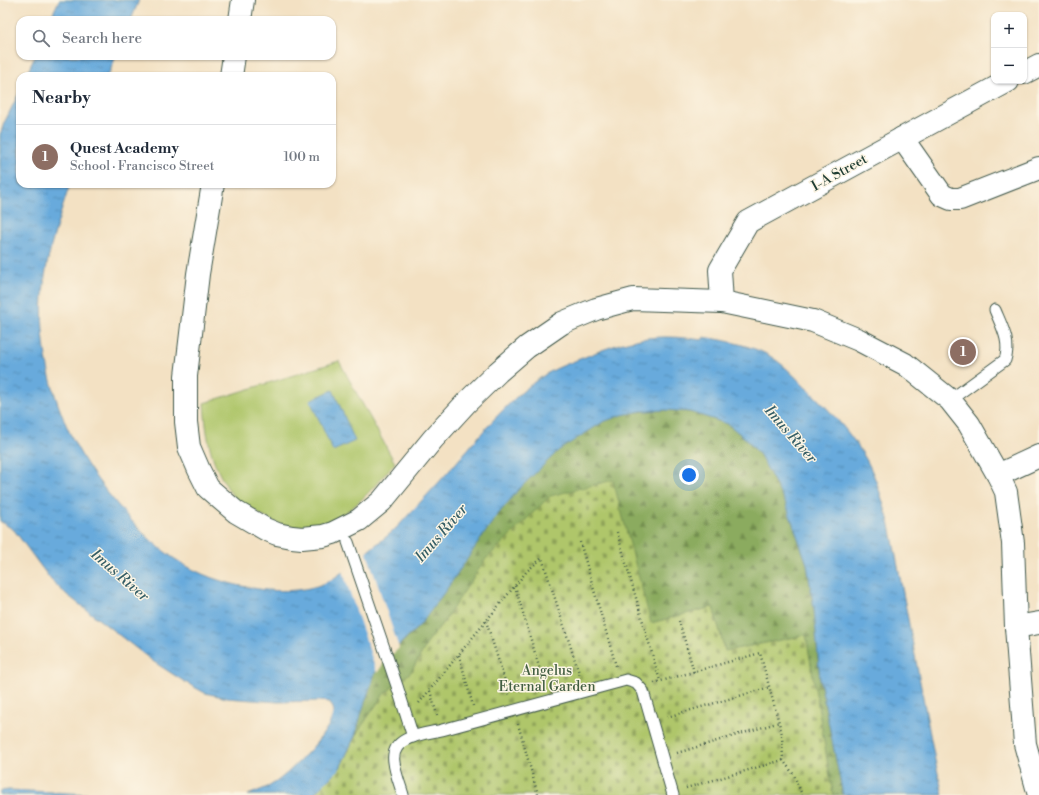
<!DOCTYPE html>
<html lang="en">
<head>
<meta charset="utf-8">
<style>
	:root { --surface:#fff; --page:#f6f6f7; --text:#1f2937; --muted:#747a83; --line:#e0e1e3; --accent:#2563eb }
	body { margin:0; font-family:"Libre Bodoni",serif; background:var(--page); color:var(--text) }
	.controls { position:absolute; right:12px; top:12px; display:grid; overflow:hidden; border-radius:8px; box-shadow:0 1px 3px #0004 }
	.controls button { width:36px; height:36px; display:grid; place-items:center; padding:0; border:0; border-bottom:1px solid var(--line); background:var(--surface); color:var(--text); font:20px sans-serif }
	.you { position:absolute; left:689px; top:475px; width:14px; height:14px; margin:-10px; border:3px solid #fff; border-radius:50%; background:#1a73e8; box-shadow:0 0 0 6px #1a73e833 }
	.badge { display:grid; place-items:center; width:26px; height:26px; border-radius:50%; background:var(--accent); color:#fff; font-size:13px; font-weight:700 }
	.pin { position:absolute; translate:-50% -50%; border:2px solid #fff; box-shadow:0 1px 4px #0006 }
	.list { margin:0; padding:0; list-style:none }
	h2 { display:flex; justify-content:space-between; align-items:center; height:52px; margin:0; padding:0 16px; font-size:17px }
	h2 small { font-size:13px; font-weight:400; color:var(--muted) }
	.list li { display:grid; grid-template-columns:26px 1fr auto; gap:12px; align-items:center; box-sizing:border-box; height:64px; padding:0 16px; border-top:1px solid var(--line) }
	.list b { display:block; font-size:15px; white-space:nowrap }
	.list p { margin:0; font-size:13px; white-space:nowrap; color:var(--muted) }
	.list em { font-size:13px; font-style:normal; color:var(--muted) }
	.icon { flex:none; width:22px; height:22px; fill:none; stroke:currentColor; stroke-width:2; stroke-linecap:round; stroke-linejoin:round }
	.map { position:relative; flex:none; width:1039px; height:795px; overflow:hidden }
	.search { position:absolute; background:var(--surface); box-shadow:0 1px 3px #0004; left:16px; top:16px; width:320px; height:44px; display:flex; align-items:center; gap:10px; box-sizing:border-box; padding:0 14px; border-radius:12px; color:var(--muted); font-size:15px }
	.panel { position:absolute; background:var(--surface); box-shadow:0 1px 3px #0004; left:16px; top:72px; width:320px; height:116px; border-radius:12px }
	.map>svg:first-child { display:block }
	.forest { fill:url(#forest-firs); stroke:#557449 }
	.cemetery { fill:url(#cemetery-stones); stroke:#67824f }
	.garden { fill:#afc66a; stroke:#67824f }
	.water { fill:url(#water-ripples); stroke:#437488 }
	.pier { fill:#f3e1c3 }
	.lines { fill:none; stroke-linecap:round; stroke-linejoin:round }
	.service-casing { stroke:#3f5649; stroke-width:13 }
	.minor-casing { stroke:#3f5649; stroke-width:24 }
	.secondary-casing { stroke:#3f5649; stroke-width:24 }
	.path { stroke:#3f5649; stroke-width:2.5; stroke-dasharray:1 3; stroke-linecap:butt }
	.service { stroke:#fff; stroke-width:11 }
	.minor { stroke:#fff; stroke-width:22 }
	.secondary { stroke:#fff; stroke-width:22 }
	.labels { text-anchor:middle; stroke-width:3; stroke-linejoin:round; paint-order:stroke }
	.street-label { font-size:14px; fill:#1f3d34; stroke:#fcf5e5 }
	.park-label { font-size:14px; fill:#435f42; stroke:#fcf5e5 }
	.water-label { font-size:15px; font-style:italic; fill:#355e66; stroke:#fcf5e5 }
</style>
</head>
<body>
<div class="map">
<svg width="1039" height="795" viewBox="0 0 1039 795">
	<defs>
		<pattern id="forest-firs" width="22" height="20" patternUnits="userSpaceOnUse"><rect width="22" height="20" fill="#8bab5e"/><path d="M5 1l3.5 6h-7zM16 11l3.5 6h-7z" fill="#718c4e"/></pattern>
		<pattern id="cemetery-stones" width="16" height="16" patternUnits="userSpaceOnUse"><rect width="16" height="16" fill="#afc66a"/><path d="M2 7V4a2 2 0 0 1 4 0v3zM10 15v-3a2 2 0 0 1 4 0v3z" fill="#8ea258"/></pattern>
		<pattern id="water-ripples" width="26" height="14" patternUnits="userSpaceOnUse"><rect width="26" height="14" fill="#67aadc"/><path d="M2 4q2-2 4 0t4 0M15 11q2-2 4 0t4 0" fill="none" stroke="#548cb3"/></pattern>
	</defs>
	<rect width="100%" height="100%" fill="#fcf5e5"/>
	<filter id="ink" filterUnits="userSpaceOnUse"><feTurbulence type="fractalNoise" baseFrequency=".025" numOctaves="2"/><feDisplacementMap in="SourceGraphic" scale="8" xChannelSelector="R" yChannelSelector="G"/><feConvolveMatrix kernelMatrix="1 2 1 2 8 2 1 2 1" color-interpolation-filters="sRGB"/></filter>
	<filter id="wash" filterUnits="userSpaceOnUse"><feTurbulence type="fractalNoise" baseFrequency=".012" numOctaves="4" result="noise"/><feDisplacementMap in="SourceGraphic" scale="16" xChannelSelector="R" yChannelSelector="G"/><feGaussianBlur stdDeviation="0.9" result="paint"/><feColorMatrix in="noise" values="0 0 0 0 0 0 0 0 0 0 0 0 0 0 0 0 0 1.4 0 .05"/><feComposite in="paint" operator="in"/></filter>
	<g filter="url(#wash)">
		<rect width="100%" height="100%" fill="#f3e1c3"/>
		<path class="forest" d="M 666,410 L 690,412 L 728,424 L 746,439 L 760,455 L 786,504 L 807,564 L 814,609 L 820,680 L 843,795 L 833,795 L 806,635 L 725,651 L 713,607 L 651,623 L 445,620 L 429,640 L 411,672 L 383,695 L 355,736 C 360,717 366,689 375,672 C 386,654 405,642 419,626 C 427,616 435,605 442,594 C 453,581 461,566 471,551 C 508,497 556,436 621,415 C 636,411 651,411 666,410 Z"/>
		<polygon class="cemetery" points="613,480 651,623 713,607 725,651 806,635 833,795 313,795 340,768 355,736 383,695 411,672 429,640 445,620 485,560 550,496"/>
		<path class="garden" d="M 339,361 L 395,463 C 376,484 355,512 328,522 C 305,531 281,528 261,515 C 253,510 243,505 236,499 C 232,496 230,491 227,487 C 210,461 206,434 204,403 Z"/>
		<g class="water">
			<polygon points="59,0 139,0 131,20 50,20"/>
			<polygon points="35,56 116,56 108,76 26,76"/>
			<path d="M 20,91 L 20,184 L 70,184 C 61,212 51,241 46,270 C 33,346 56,428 104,488 C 144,539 181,576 247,587 C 271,592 303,593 325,583 C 339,577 351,564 363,555 C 372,547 383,540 392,532 C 400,525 406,517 414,509 C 428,494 443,478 456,463 C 484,431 510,397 546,374 C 558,367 572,362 585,357 C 630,338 654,333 702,340 L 704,337 C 723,340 743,344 760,351 C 777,358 791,372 803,385 C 827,407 849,430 866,459 C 877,479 883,503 890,525 L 935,760 L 943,795 L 843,795 L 820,680 L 814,609 L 807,564 L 786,504 L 760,455 L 746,439 L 728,424 L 690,412 L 666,410 L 641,411 L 622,415 L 603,422 L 559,450 L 518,490 L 495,518 L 446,590 L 419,626 L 384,659 L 375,673 L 362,711 L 355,736 L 340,768 L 313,795 L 248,795 C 257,791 268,788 276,782 C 291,771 337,728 333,708 C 332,706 331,704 330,702 L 319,701 L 278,702 L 227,698 L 205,693 L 185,682 L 154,662 L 66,594 L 51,580 L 14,530 L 0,521 L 0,135 L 4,123 Z"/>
			<polygon points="333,390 355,441 333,451 310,400"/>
			<polygon points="9,790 113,795 0,795 0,791"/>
		</g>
		<polygon class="pier" points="366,550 399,648 386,660 377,673 342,569"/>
	</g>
	<g filter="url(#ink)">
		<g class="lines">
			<defs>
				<g id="service">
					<path d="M 950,400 L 1005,360 C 1011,342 1002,327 995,310"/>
					<polyline points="348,542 397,686 413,737"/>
					<path d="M 403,795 C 400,784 395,773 394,762 C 390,736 424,734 442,730 L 626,680 L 636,683 L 643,691 L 673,795"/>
				</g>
				<g id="minor">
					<polyline points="1024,73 1039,65"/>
					<polyline points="902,138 942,195 951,199 960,199 1039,168"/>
					<polyline points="722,302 720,270 748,222 1008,81"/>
					<polyline points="998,475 1039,456"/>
					<polyline points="1016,627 1039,623"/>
				</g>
				<g id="secondary">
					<polyline points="240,20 243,0"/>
					<polyline points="231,76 234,56"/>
					<polyline points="213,184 198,274 186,376 186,422 189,447 199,470 208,488 236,512 265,529 277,534 292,537 302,538 323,536 333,533 359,520 382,501 433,439 466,403 498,372 527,347 562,323 596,309 633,299 722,302 813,321 859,340 905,364 950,400 969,424 998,475 1006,492 1013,543 1016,627 1025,744 1039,795"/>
				</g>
			</defs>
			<use href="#service" class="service-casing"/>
			<use href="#minor" class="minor-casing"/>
			<use href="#secondary" class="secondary-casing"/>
			<g class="path">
				<polyline points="617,532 660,681"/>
				<polyline points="580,542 616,666"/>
				<polyline points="515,586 545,687"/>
				<polyline points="486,621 510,697"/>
				<polyline points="679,621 694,672"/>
				<polyline points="459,655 473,706"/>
				<polyline points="654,683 760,653 782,734 783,760 794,775 802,795"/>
				<polyline points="430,691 437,715"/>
				<polyline points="419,703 527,571 542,558 580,676"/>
				<polyline points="667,717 770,687"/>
				<polyline points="518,724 538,795"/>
				<polyline points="677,753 780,722"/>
				<polyline points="686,788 783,760"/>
			</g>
			<use href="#service" class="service"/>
			<use href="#minor" class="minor"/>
			<use href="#secondary" class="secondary"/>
		</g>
	</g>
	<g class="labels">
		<g class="street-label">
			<text transform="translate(839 172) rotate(-29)" y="5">I-A Street</text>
		</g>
		<g class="park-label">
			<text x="547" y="675">Angelus<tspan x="547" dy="16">Eternal Garden</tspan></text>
		</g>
		<g class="water-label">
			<text transform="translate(791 434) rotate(49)" y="5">Imus River</text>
			<text transform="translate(441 533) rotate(-49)" y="5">Imus River</text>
			<text transform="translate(120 575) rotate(41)" y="5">Imus River</text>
		</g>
	</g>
</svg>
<div class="controls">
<button>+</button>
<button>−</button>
</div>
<div class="you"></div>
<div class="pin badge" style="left:963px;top:352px;background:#8d6e63">1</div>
<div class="search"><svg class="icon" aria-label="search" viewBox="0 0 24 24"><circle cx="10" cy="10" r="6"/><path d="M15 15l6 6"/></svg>Search here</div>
<section class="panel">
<h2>Nearby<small></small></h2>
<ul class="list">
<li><span class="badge" style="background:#8d6e63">1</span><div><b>Quest Academy</b><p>School · Francisco Street</p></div><em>100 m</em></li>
</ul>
</section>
</div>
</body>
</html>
